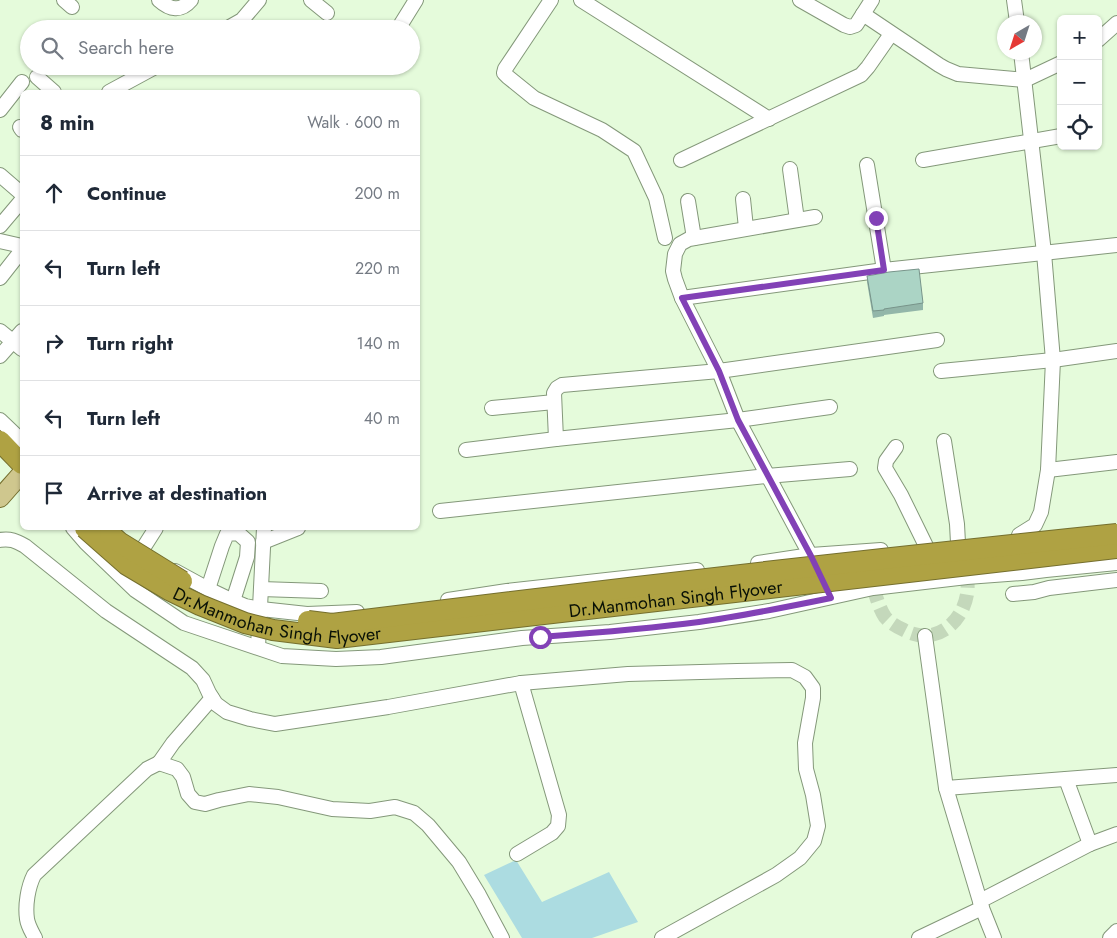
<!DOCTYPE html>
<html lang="en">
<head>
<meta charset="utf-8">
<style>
	:root { --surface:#fff; --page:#f6f6f7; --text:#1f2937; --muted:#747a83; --line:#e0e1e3 }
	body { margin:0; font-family:Jost,sans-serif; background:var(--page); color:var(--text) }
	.controls { position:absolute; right:15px; top:15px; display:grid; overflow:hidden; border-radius:8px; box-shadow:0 1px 4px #0004 }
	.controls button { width:45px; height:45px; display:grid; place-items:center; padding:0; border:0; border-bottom:1px solid var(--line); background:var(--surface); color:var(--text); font:25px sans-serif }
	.compass { position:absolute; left:997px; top:15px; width:45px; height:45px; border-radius:50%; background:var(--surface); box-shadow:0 1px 4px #0004; rotate:219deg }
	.stop { position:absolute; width:15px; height:15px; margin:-11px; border:4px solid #8241b6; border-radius:50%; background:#fff }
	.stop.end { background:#8241b6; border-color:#fff; box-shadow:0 1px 5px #0008 }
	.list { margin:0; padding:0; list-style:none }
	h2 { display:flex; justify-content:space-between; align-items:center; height:65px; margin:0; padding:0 20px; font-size:21px }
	h2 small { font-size:16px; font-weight:400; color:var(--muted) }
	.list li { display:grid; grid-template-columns:32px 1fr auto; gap:15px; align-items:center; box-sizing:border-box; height:75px; padding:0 20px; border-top:1px solid var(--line) }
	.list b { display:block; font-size:19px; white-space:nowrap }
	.list em { font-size:16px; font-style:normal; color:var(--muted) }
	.icon { flex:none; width:28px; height:28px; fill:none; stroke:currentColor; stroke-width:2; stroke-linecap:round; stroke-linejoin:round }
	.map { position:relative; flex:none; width:1117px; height:938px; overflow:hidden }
	.search { position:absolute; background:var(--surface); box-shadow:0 1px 4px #0004; left:20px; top:20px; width:400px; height:55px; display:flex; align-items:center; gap:12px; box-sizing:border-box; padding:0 18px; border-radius:28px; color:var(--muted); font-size:19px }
	.panel { position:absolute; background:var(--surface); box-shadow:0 1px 4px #0004; left:20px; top:90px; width:400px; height:440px; border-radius:8px }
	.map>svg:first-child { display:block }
	.water { fill:#acdce1 }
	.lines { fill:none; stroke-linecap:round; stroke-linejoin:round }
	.minor-tunnel { stroke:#c4d8bb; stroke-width:14; stroke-dasharray:14 7; stroke-linecap:butt }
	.minor-casing { stroke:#84987a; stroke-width:16 }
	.major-casing { stroke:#756f2e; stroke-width:20 }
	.highway-casing { stroke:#756f2e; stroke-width:22 }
	.minor { stroke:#fff; stroke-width:14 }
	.major { stroke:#cfc78e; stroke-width:18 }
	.highway { stroke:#afa243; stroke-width:20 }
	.highway-bridge-casing { stroke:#756f2e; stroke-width:22; stroke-linecap:butt }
	.highway-bridge { stroke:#afa243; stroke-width:20 }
	.wall { fill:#93b6a9 }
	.building { fill:#abd4c5; stroke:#78948a }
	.route { stroke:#8241b6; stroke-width:6 }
	.labels { text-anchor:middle; stroke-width:4.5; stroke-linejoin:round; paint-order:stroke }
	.street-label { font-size:18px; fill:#091106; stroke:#e5fbdb }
</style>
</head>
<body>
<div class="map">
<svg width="1117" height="938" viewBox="0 0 1117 938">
	<rect width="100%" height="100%" fill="#e5fbdb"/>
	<polygon class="water" points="516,860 542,902 609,872 638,922 592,938 522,938 484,875"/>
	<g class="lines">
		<path class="minor-tunnel" d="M 873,588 C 877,598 879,608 885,617 C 890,623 897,627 904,630 C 940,650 973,613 967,577"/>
		<defs>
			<g id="minor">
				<polyline points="64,0 72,7"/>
				<path d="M 159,0 C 170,10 181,12 191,0"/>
				<polyline points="311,0 327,13"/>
				<polyline points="551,0 505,69 504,73 508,77 534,98 602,130 634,151 656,198 665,238"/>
				<polyline points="581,0 769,119"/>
				<polyline points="800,0 844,25 850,27 856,25 872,0"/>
				<polyline points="1014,0 1017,22"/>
				<polyline points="863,14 939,65 946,69 958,74 1025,80 1061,63"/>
				<polyline points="226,29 242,20 259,0"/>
				<polyline points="398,29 416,0"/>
				<polyline points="1098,40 1117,23"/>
				<polyline points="37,77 54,92"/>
				<polyline points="109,92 157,66"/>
				<polyline points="0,110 22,82"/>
				<polyline points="20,127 22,130"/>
				<polyline points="681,160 861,75 868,67 891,34"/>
				<polyline points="923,160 1061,136"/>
				<polyline points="867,165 884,270 1117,245"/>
				<polyline points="790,169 797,220"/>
				<polyline points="0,175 22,194"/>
				<polyline points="743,199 746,228"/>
				<polyline points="688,201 694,238"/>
				<polyline points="0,226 22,200"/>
				<polyline points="0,241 22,246"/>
				<polyline points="0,278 22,250"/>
				<polyline points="682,298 884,270"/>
				<polyline points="0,331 22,349"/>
				<polyline points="0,356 22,331"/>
				<polyline points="941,371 1053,360 1117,351"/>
				<polyline points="492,408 554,402"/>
				<polyline points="0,420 22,441"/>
				<polyline points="556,439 554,393 557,388 562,385 719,371 937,340"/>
				<polyline points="944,441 957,524 958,543"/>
				<polyline points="896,447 886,461 885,468 901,495 927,548"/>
				<polyline points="466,450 556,439 738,420 830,407"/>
				<polyline points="1048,470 1117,462"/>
				<polyline points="440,511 767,476 850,469"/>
				<polyline points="73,528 86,543 135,590 184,623 282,656 336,659 381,657 522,638 610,632 699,622 769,611 873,588 967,577 1022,573 1046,570 1117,563"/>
				<polyline points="1019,535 1035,525 1041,512 1048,470 1053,360 1044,253 1021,52"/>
				<path d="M 0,540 C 10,538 16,541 25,546 L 106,611 L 192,668 L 203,680 L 209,693 L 216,704 L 227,712 L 250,719 L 275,724 L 388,707 L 521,683 L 628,674 L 737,671 L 792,670 L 805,677 L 813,688 L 813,698 L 805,743 L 806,769 L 813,795 L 818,826 L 814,841 L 800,858 L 776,875 L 662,938"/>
				<polyline points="263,542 298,528"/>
				<polyline points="142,550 156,528"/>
				<polyline points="814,562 738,420 719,371 682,298 675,279 673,271 675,254 680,244 689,239 815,217"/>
				<polyline points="758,563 811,555 881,550"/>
				<polyline points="175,571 208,589 233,601 245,606 261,609 307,614 357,612"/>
				<polyline points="208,589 222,546 227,534 238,533 248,542 247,557 233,601"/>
				<polyline points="261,589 321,591"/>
				<polyline points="1013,594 1034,592 1049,588 1117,580"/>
				<polyline points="448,600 507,591 697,570"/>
				<polyline points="925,636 946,788 1117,775"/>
				<polyline points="258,647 264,528"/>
				<polyline points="212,698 173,743 159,763 177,769 183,777 188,794 195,802 205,804 219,800 249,794 278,797 332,809 370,811 395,807 414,813 428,825 459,862 479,895 502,938"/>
				<polyline points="1066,779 1090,844 1117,834"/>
				<polyline points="946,788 982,908"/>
				<polyline points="517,854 552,833 558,826 559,815 521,683"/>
				<polyline points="980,901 1090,844"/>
				<path d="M 35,938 C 32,932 28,926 27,919 C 25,905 28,887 34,875 L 147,769 L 159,763"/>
				<polyline points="919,938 982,908 994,938"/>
				<polyline points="1110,938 1117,931"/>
			</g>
			<polyline id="major" points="0,498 22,473"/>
			<polyline id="highway" points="0,441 22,464"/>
		</defs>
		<use href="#minor" class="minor-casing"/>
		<use href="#major" class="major-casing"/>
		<use href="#highway" class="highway-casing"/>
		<use href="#minor" class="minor"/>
		<use href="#major" class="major"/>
		<use href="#highway" class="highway"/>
		<defs>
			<g id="highway-bridge">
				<path id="s1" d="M 85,528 L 127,565 L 169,590 L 200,605 L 245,623 L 273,630 L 337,638 L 1117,548"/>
				<polyline points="110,534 119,542 182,581"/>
				<path d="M 308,621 L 332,624 C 593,591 855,561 1117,534"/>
			</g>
		</defs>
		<use href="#highway-bridge" class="highway-bridge-casing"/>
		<use href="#highway-bridge" class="highway-bridge"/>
	</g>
	<polygon class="wall" points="867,276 923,303 923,310 884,315 884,316 873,318 867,282"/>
	<polygon class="building" points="919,269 923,303 884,309 884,310 873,311 867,276 889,272"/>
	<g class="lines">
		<path class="route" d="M 540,637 C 593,633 646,629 699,622 C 743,616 787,607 831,598 L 811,556 L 738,420 L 719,371 L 682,298 L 884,270 L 876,218"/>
	</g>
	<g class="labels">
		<g class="street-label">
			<text dy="6" stroke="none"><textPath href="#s1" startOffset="622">Dr.Manmohan Singh Flyover</textPath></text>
			<text dy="6" stroke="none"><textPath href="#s1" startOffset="218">Dr.Manmohan Singh Flyover</textPath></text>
		</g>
	</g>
</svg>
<div class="controls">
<button>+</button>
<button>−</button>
<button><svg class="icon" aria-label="locate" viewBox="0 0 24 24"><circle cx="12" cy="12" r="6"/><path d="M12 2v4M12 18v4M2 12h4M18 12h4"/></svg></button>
</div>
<svg class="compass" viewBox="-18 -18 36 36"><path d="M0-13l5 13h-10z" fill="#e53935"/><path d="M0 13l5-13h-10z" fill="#747a83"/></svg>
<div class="stop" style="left:540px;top:637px"></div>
<div class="stop end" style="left:876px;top:218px"></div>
<div class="search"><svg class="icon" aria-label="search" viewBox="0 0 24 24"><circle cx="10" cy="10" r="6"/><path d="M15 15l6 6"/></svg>Search here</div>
<section class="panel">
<h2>8 min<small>Walk · 600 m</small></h2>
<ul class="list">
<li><svg class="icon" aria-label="ahead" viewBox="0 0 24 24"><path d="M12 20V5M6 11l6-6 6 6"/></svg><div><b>Continue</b></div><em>200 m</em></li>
<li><svg class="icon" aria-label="left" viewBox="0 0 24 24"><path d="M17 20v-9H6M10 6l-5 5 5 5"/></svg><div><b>Turn left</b></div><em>220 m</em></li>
<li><svg class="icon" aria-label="right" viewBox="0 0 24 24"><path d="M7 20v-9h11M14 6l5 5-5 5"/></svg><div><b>Turn right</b></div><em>140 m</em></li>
<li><svg class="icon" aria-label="left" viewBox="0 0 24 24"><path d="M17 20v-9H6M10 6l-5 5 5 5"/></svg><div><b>Turn left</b></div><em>40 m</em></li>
<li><svg class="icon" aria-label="arrive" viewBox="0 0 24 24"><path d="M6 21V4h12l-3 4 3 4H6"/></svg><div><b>Arrive at destination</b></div></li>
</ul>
</section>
</div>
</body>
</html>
